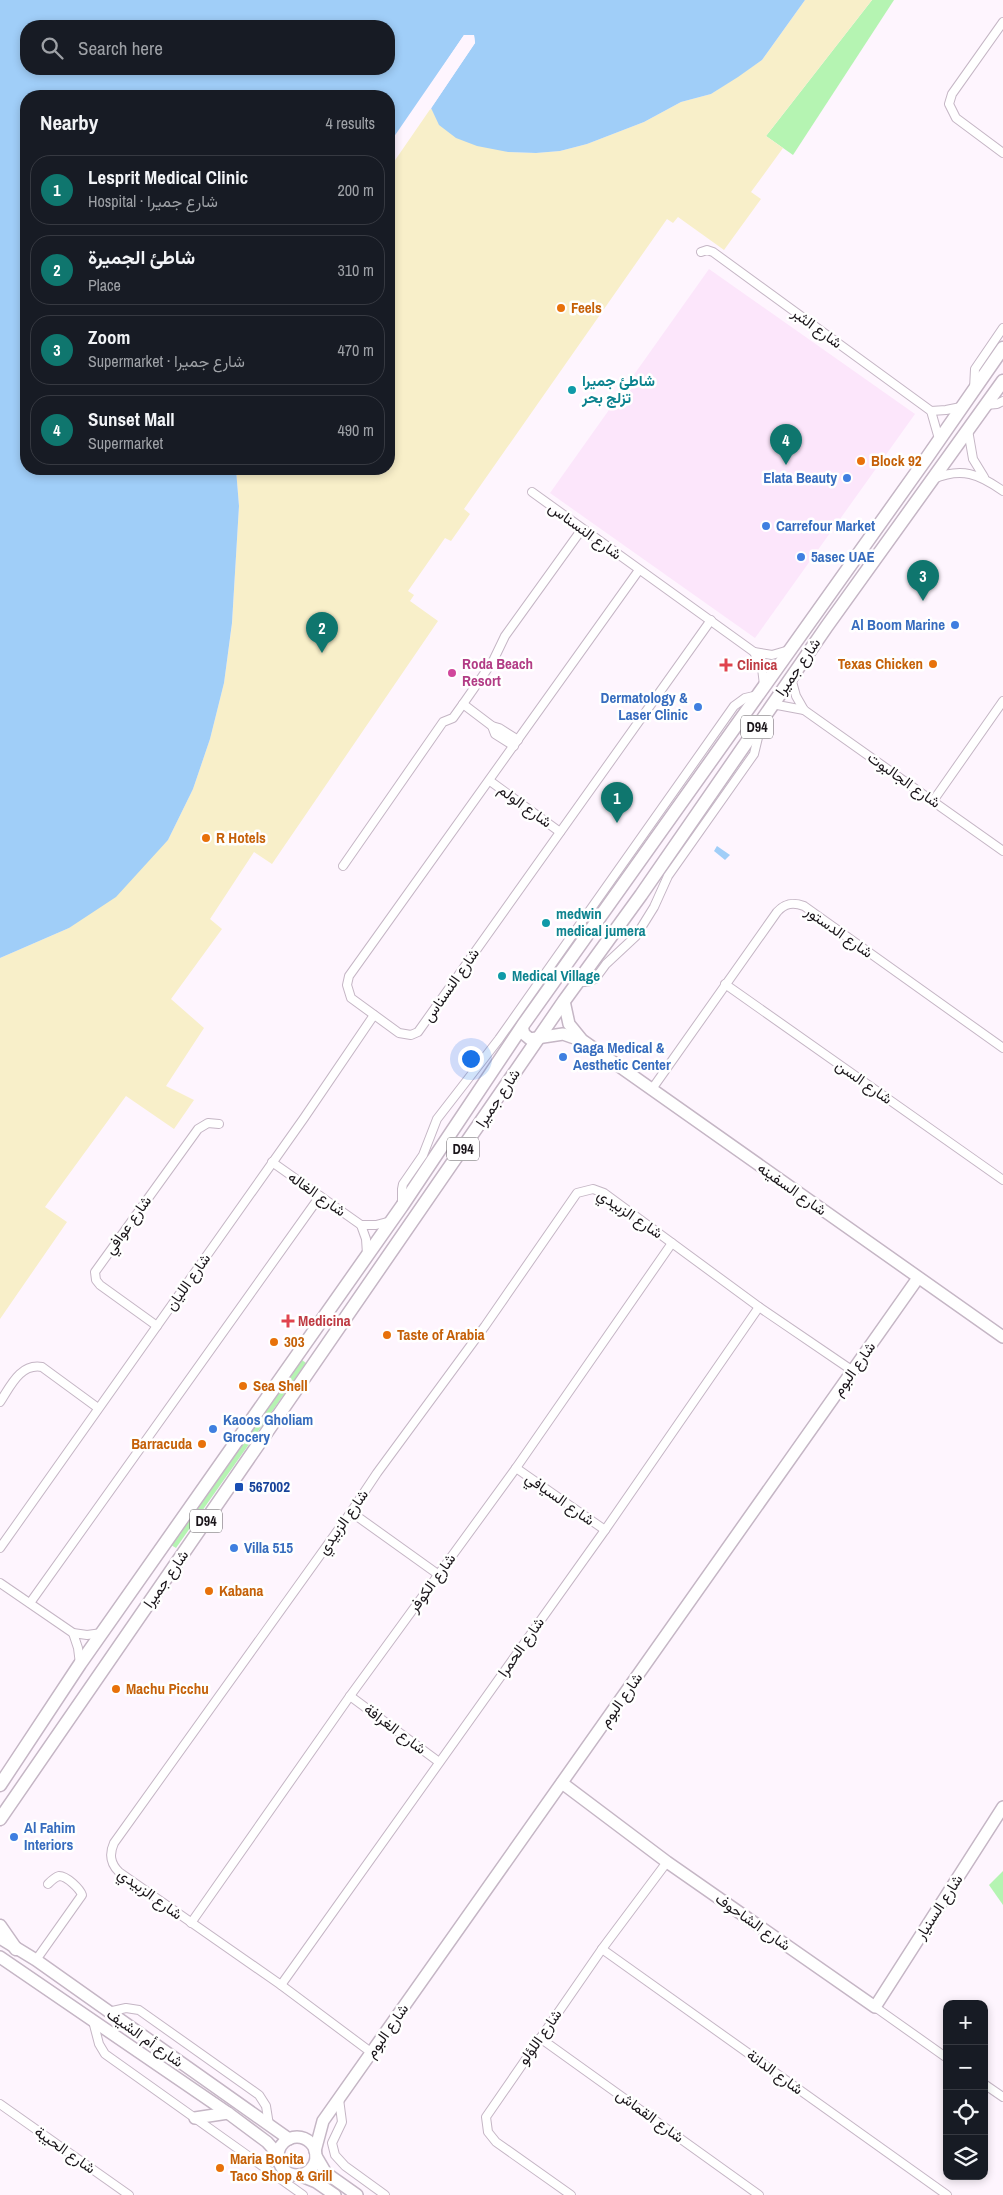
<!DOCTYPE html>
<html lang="en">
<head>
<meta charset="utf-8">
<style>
	:root { --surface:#171b24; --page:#20242c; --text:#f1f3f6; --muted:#9ea1a6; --line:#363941; --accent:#0f766e }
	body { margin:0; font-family:"Archivo Narrow",Vazirmatn,sans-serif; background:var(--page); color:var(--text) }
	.controls { position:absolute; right:15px; bottom:15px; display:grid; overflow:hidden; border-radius:10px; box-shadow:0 2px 8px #0003 }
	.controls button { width:45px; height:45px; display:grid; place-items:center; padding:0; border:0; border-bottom:1px solid var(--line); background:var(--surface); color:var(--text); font:25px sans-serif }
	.you { position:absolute; left:470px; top:1058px; width:18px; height:18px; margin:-12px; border:4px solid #fff; border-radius:50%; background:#1a73e8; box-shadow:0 0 0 8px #1a73e833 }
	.badge { display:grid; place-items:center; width:32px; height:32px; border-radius:50%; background:var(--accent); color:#fff; font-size:16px; font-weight:700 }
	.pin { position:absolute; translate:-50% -41px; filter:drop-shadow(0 1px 2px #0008) }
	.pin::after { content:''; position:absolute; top:26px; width:18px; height:15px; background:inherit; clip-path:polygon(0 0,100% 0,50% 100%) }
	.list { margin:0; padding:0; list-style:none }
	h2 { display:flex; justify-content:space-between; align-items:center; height:65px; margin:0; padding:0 20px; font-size:21px }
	h2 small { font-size:16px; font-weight:400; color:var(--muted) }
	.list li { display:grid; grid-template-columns:32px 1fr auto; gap:15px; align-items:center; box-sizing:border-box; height:70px; margin:0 10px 10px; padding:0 10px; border:1px solid var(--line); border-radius:20px }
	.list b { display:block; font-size:19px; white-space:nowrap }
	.list p { margin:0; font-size:16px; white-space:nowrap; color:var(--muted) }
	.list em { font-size:16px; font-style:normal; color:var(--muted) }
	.icon { flex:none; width:28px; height:28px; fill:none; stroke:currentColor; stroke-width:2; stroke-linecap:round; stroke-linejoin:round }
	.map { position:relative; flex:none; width:1003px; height:2195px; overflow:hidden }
	.search { position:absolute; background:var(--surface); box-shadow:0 2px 8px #0003; left:20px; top:20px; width:375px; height:55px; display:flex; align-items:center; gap:12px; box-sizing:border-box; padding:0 18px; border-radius:20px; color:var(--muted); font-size:19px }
	.panel { position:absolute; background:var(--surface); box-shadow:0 2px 8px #0003; left:20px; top:90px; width:375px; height:385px; border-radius:20px }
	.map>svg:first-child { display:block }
	.built { fill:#fce6fb }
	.green { fill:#b5f4b2 }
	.sand { fill:#f8efc9 }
	.water { fill:#a0cef8; fill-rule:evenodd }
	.pier { fill:#fef5fe }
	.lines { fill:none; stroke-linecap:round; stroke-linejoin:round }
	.street-casing { stroke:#c5b6c5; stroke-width:10 }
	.secondary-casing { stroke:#c5b6c5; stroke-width:14 }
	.primary-casing { stroke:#c5b6c5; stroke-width:15 }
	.street { stroke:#fff; stroke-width:8 }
	.secondary { stroke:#fff; stroke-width:11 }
	.primary { stroke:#fff; stroke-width:12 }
	.food-dot { fill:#e8710a; stroke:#fff; stroke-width:2 }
	.culture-dot { fill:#0f9aa8; stroke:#fff; stroke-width:2 }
	.shop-dot { fill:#3f7fe0; stroke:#fff; stroke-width:2 }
	.health-dot { fill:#e0444e; stroke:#fff; stroke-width:2 }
	.hotel-dot { fill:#d1479c; stroke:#fff; stroke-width:2 }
	.transit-dot { fill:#1a4fb4; stroke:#fff; stroke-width:2 }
	.labels { text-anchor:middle; stroke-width:5; stroke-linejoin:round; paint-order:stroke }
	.shield { fill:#fff; stroke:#5f5b5f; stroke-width:1 }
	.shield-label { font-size:14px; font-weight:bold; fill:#1a151a }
	.food-label { font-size:15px; font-weight:bold; fill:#c56008; stroke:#fff; text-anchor:start }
	.street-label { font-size:15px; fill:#1a151a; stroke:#fff }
	.culture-label { font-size:15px; font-weight:bold; fill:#0d838f; stroke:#fff; text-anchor:start }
	.shop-label { font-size:15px; font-weight:bold; fill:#366cbe; stroke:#fff; text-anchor:start }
	.hotel-label { font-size:15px; font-weight:bold; fill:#b23c85; stroke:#fff; text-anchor:start }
	.health-label { font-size:15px; font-weight:bold; fill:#be3a42; stroke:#fff; text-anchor:start }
	.transit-label { font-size:15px; font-weight:bold; fill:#164399; stroke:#fff; text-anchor:start }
</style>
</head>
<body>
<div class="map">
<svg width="1003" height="2195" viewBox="0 0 1003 2195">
	<rect width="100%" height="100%" fill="#fef5fe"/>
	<polygon class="built" points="709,269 915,414 755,638 550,493"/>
	<g class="green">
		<polygon points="872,0 894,0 793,155 766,136"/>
		<polygon points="302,1360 306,1363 176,1548 171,1545"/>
		<polygon points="1003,1871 1003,1905 989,1885"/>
	</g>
	<polygon class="sand" points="805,0 872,0 766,136 783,148 751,192 761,199 724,250 678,217 673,223 667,219 464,509 470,514 451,541 445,538 408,591 414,595 410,601 438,621 272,864 254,852 210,919 222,929 171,999 204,1028 166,1086 194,1100 174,1129 126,1096 45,1207 67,1222 0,1319 0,958 69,928 168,840 193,789 210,739 224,683 232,624 239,506 236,469 389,469 389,169 431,108 440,125 508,152 536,153 560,151 587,144 644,122 681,102 711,94 762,60"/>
	<g class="water">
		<path d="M 0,0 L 805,0 L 762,60 L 738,77 L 711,94 L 681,102 L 644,122 L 587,144 L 560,151 L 536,153 L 508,152 L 477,146 L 456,138 L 439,125 L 431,108 L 475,43 L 474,35 L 464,35 L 389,144 L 389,96 L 26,96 L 26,469 L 236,469 L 239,506 L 232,623 L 224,683 L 210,739 L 193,789 L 168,840 L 116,897 L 69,928 L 0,958 ZM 26,26 L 389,26 L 389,69 L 26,69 Z"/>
		<polygon points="717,846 730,855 725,860 714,851"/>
	</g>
	<polygon class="pier" points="464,35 474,35 475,43 430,110 429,107 473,42 472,37 465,37 389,147"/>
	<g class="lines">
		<defs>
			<g id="street">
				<polyline points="1003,22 952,94 949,104 956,118 1003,153"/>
				<polyline points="701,252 707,250 713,252 931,411 939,439"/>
				<polyline points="974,389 975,369 1003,328"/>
				<polyline points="986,405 997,404 1003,401"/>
				<polyline points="931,411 946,410 961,407"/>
				<polyline points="968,430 973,459 984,477"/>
				<path d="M 933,479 C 962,467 979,474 1003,491"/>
				<polyline points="532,492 754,652 772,655 789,650"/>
				<polyline points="639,570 349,976 347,985 351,998 399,1033 411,1035 418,1032 711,620"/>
				<polyline points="754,652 762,668 764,685"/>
				<polyline points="791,678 796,696 804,710 1003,851"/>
				<polyline points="463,704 492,726 499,728 518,740"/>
				<polyline points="772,704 804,710"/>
				<polyline points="492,726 495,734 514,746"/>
				<polyline points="490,781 560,832"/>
				<polyline points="933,801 1003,701"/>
				<polyline points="343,866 443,722 453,718 463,704 493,661 505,636 582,529"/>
				<polyline points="578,982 588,982 595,979 606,964 636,936 654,907 668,876 754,754 761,725"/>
				<polyline points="725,984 1003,1180"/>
				<path d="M 652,1089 L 777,912 C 785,903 793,902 804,906 L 1003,1048"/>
				<polyline points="272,1162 361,1225 366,1239 367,1254"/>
				<polyline points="402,1205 402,1189 403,1184 423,1155 437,1119 499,1039 734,706 745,698 758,695"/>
				<polyline points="361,1225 376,1225 391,1221"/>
				<polyline points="157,1326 100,1285 96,1280 95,1272 198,1129 208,1123 219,1124"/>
				<path d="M 0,1402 C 10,1387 20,1363 42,1367 L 98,1408"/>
				<polyline points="516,1468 605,1530"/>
				<polyline points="351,1512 439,1575"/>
				<polyline points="0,1548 304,1118 374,1015"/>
				<polyline points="0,1583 73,1633 87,1635 102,1633"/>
				<polyline points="30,1603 320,1196"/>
				<polyline points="73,1633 78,1648 80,1664"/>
				<polyline points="350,1696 439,1762"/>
				<polyline points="191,1923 350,1696 516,1468 672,1243"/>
				<polyline points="602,1949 947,2195"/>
				<path d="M 36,1960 L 82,1895 C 80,1889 67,1876 59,1876 C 55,1877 51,1881 48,1884"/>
				<polyline points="281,1985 605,1530 759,1307"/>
				<polyline points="875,2007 947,2058"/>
				<polyline points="108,2012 126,2008 139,2010 259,2095 266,2106 269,2125"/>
				<polyline points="93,2021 99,2044 105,2054 303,2195"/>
				<polyline points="540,2038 759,2195"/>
				<path d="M 372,2053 L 281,1985 L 119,1872 C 110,1863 109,1854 114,1843 L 351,1512 L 377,1473 L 485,1326 L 577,1193 L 593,1189 L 604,1193 L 759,1307 L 853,1371"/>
				<polyline points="984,2084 1003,2097"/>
				<polyline points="339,2099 342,2122 332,2143 335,2155 345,2166 385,2195"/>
				<polyline points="0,2104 129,2195"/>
				<polyline points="571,2195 496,2142 488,2132 486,2117 602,1949 667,1862"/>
			</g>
			<g id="secondary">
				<polyline points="564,1001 569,1024 582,1040 1003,1337"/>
				<polyline points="522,1026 524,1034 530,1039 563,1034 580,1040"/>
				<polyline points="562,1783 667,1862 875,2007 1003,1807"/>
				<polyline points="0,1938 36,1960 289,2139"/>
				<polyline points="0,1957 228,2113 267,2142 278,2154"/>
				<polyline points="195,2118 228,2113"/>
				<circle cx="297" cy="2156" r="19"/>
				<polyline points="315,2151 323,2121 918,1278"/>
				<polyline points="316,2156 326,2173 357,2195"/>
				<polyline points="299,2175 316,2182 335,2195"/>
			</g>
			<g id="primary">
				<polyline points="0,1785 80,1664 402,1206 523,1025 926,459 1003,348"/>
				<polyline points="0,1819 564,1001 641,895 827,626 1003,381"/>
				<polyline points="0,1926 16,1949"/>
			</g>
		</defs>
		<use href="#street" class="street-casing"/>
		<use href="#secondary" class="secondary-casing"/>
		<use href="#primary" class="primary-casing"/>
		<use href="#street" class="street"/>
		<use href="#secondary" class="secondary"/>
		<use href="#primary" class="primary"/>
	</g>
	<g class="food-dot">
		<circle cx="561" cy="308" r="5"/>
		<circle cx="861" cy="461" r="5"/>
		<circle cx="933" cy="664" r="5"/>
		<circle cx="206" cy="838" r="5"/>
		<circle cx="387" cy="1335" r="5"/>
		<circle cx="274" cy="1342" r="5"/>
		<circle cx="243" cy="1386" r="5"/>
		<circle cx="202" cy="1444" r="5"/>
		<circle cx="209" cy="1591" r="5"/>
		<circle cx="116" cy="1689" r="5"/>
		<circle cx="220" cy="2168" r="5"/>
	</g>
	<g class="culture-dot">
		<circle cx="572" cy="390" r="5"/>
		<circle cx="546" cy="923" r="5"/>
		<circle cx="502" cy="976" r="5"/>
	</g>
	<g class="shop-dot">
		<circle cx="847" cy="478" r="5"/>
		<circle cx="766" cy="526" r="5"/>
		<circle cx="801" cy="557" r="5"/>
		<circle cx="955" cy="625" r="5"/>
		<circle cx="698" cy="707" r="5"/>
		<circle cx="563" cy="1057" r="5"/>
		<circle cx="213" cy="1429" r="5"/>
		<circle cx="234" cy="1548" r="5"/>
		<circle cx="14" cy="1837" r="5"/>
	</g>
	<g class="health-dot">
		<path d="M723.5 657.5h5v5h5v5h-5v5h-5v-5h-5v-5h5z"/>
		<path d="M285.5 1313.5h5v5h5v5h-5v5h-5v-5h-5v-5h5z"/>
	</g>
	<circle class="hotel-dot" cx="452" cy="673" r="5"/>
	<rect class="transit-dot" x="234" y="1482" width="10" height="10" rx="2.5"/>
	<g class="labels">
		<g class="shield">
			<rect x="741" y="715.5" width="32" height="23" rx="4"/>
			<rect x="447" y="1137.5" width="32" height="23" rx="4"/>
			<rect x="190" y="1509.5" width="32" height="23" rx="4"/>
		</g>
		<g class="shield-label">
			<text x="757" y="732">D94</text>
			<text x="463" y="1154">D94</text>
			<text x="206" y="1526">D94</text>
		</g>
		<g class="food-label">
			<text x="571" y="313">Feels</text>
			<text x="871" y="466">Block 92</text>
			<text x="923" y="669" text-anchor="end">Texas Chicken</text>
			<text x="216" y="843">R Hotels</text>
			<text x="397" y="1340">Taste of Arabia</text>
			<text x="284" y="1347">303</text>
			<text x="253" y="1391">Sea Shell</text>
			<text x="192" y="1449" text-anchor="end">Barracuda</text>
			<text x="219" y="1596">Kabana</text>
			<text x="126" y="1694">Machu Picchu</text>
			<text x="230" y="2164">Maria Bonita<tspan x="230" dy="17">Taco Shop &amp; Grill</tspan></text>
		</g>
		<g class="street-label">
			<text transform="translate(817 328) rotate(36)" y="5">شارع الثبر</text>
			<text transform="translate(585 531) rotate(36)" y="5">شارع النسناس</text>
			<text transform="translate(798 667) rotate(-55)" y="5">شارع جميرا</text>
			<text transform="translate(904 780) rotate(35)" y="5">شارع الجالبوت</text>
			<text transform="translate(525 806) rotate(36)" y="5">شارع الولم</text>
			<text transform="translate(839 932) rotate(35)" y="5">شارع الدستور</text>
			<text transform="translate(451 985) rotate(-55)" y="5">شارع النسناس</text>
			<text transform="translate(864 1082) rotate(35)" y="5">شارع السن</text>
			<text transform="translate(498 1098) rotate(-56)" y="5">شارع جميرا</text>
			<text transform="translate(792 1189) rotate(35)" y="5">شارع السفينه</text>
			<text transform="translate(317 1194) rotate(35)" y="5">شارع الغاله</text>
			<text transform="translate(630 1214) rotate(34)" y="5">شارع الزبيدي</text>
			<text transform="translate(128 1225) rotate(-54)" y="5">شارع عوافي</text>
			<text transform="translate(188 1282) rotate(-55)" y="5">شارع الليان</text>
			<text transform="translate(854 1369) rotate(-55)" y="5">شارع البوم</text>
			<text transform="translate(560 1499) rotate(35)" y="5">شارع السيافي</text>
			<text transform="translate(343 1522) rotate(-55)" y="5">شارع الزبيدي</text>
			<text transform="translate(166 1579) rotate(-55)" y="5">شارع جميرا</text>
			<text transform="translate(432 1583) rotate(-54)" y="5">شارع الكوفر</text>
			<text transform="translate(521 1647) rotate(-55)" y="5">شارع الحمرا</text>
			<text transform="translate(621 1700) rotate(-55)" y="5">شارع البوم</text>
			<text transform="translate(395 1729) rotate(37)" y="5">شارع الغرافة</text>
			<text transform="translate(150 1894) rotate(36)" y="5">شارع الزبيدي</text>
			<text transform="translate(939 1907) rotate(-57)" y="5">شارع السنيار</text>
			<text transform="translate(753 1922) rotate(35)" y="5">شارع الشاحوف</text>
			<text transform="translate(387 2031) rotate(-55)" y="5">شارع البوم</text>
			<text transform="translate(540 2037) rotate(-55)" y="5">شارع اللؤلو</text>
			<text transform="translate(145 2038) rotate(35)" y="5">شارع أم الشيف</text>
			<text transform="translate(775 2072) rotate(36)" y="5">شارع الدانة</text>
			<text transform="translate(650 2116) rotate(36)" y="5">شارع القماش</text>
			<text transform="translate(65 2150) rotate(35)" y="5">شارع الحيبة</text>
		</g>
		<g class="culture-label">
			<text x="582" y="386">شاطئ جميرا<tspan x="582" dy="17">تزلج بحر</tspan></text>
			<text x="556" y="919">medwin<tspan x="556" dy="17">medical jumera</tspan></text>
			<text x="512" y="981">Medical Village</text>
		</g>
		<g class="shop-label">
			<text x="837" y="483" text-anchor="end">Elata Beauty</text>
			<text x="776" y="531">Carrefour Market</text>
			<text x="811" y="562">5asec UAE</text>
			<text x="945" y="630" text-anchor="end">Al Boom Marine</text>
			<text x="688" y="703" text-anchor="end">Dermatology &amp;<tspan x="688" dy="17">Laser Clinic</tspan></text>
			<text x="573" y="1053">Gaga Medical &amp;<tspan x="573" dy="17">Aesthetic Center</tspan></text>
			<text x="223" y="1425">Kaoos Gholiam<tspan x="223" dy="17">Grocery</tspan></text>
			<text x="244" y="1553">Villa 515</text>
			<text x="24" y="1833">Al Fahim<tspan x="24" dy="17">Interiors</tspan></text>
		</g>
		<g class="hotel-label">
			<text x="462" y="669">Roda Beach<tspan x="462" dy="17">Resort</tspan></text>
		</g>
		<g class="health-label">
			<text x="737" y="670">Clinica</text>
			<text x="298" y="1326">Medicina</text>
		</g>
		<g class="transit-label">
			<text x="249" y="1492">567002</text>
		</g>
	</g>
</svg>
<div class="controls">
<button>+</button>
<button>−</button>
<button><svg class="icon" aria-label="locate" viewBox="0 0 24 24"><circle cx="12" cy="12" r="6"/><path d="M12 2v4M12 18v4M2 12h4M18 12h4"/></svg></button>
<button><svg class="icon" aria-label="layers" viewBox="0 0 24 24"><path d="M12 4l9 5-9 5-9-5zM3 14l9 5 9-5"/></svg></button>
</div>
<div class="you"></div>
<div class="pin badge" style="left:617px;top:823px">1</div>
<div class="pin badge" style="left:322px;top:653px">2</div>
<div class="pin badge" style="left:923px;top:601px">3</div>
<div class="pin badge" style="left:786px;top:465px">4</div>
<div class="search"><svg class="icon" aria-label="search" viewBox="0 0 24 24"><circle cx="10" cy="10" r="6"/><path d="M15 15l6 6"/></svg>Search here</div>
<section class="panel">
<h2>Nearby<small>4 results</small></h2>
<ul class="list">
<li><span class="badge">1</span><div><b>Lesprit Medical Clinic</b><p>Hospital · شارع جميرا</p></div><em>200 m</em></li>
<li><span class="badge">2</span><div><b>شاطئ الجميرة</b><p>Place</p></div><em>310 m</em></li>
<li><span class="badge">3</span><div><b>Zoom</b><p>Supermarket · شارع جميرا</p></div><em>470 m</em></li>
<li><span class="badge">4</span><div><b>Sunset Mall</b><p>Supermarket</p></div><em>490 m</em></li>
</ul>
</section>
</div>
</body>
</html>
